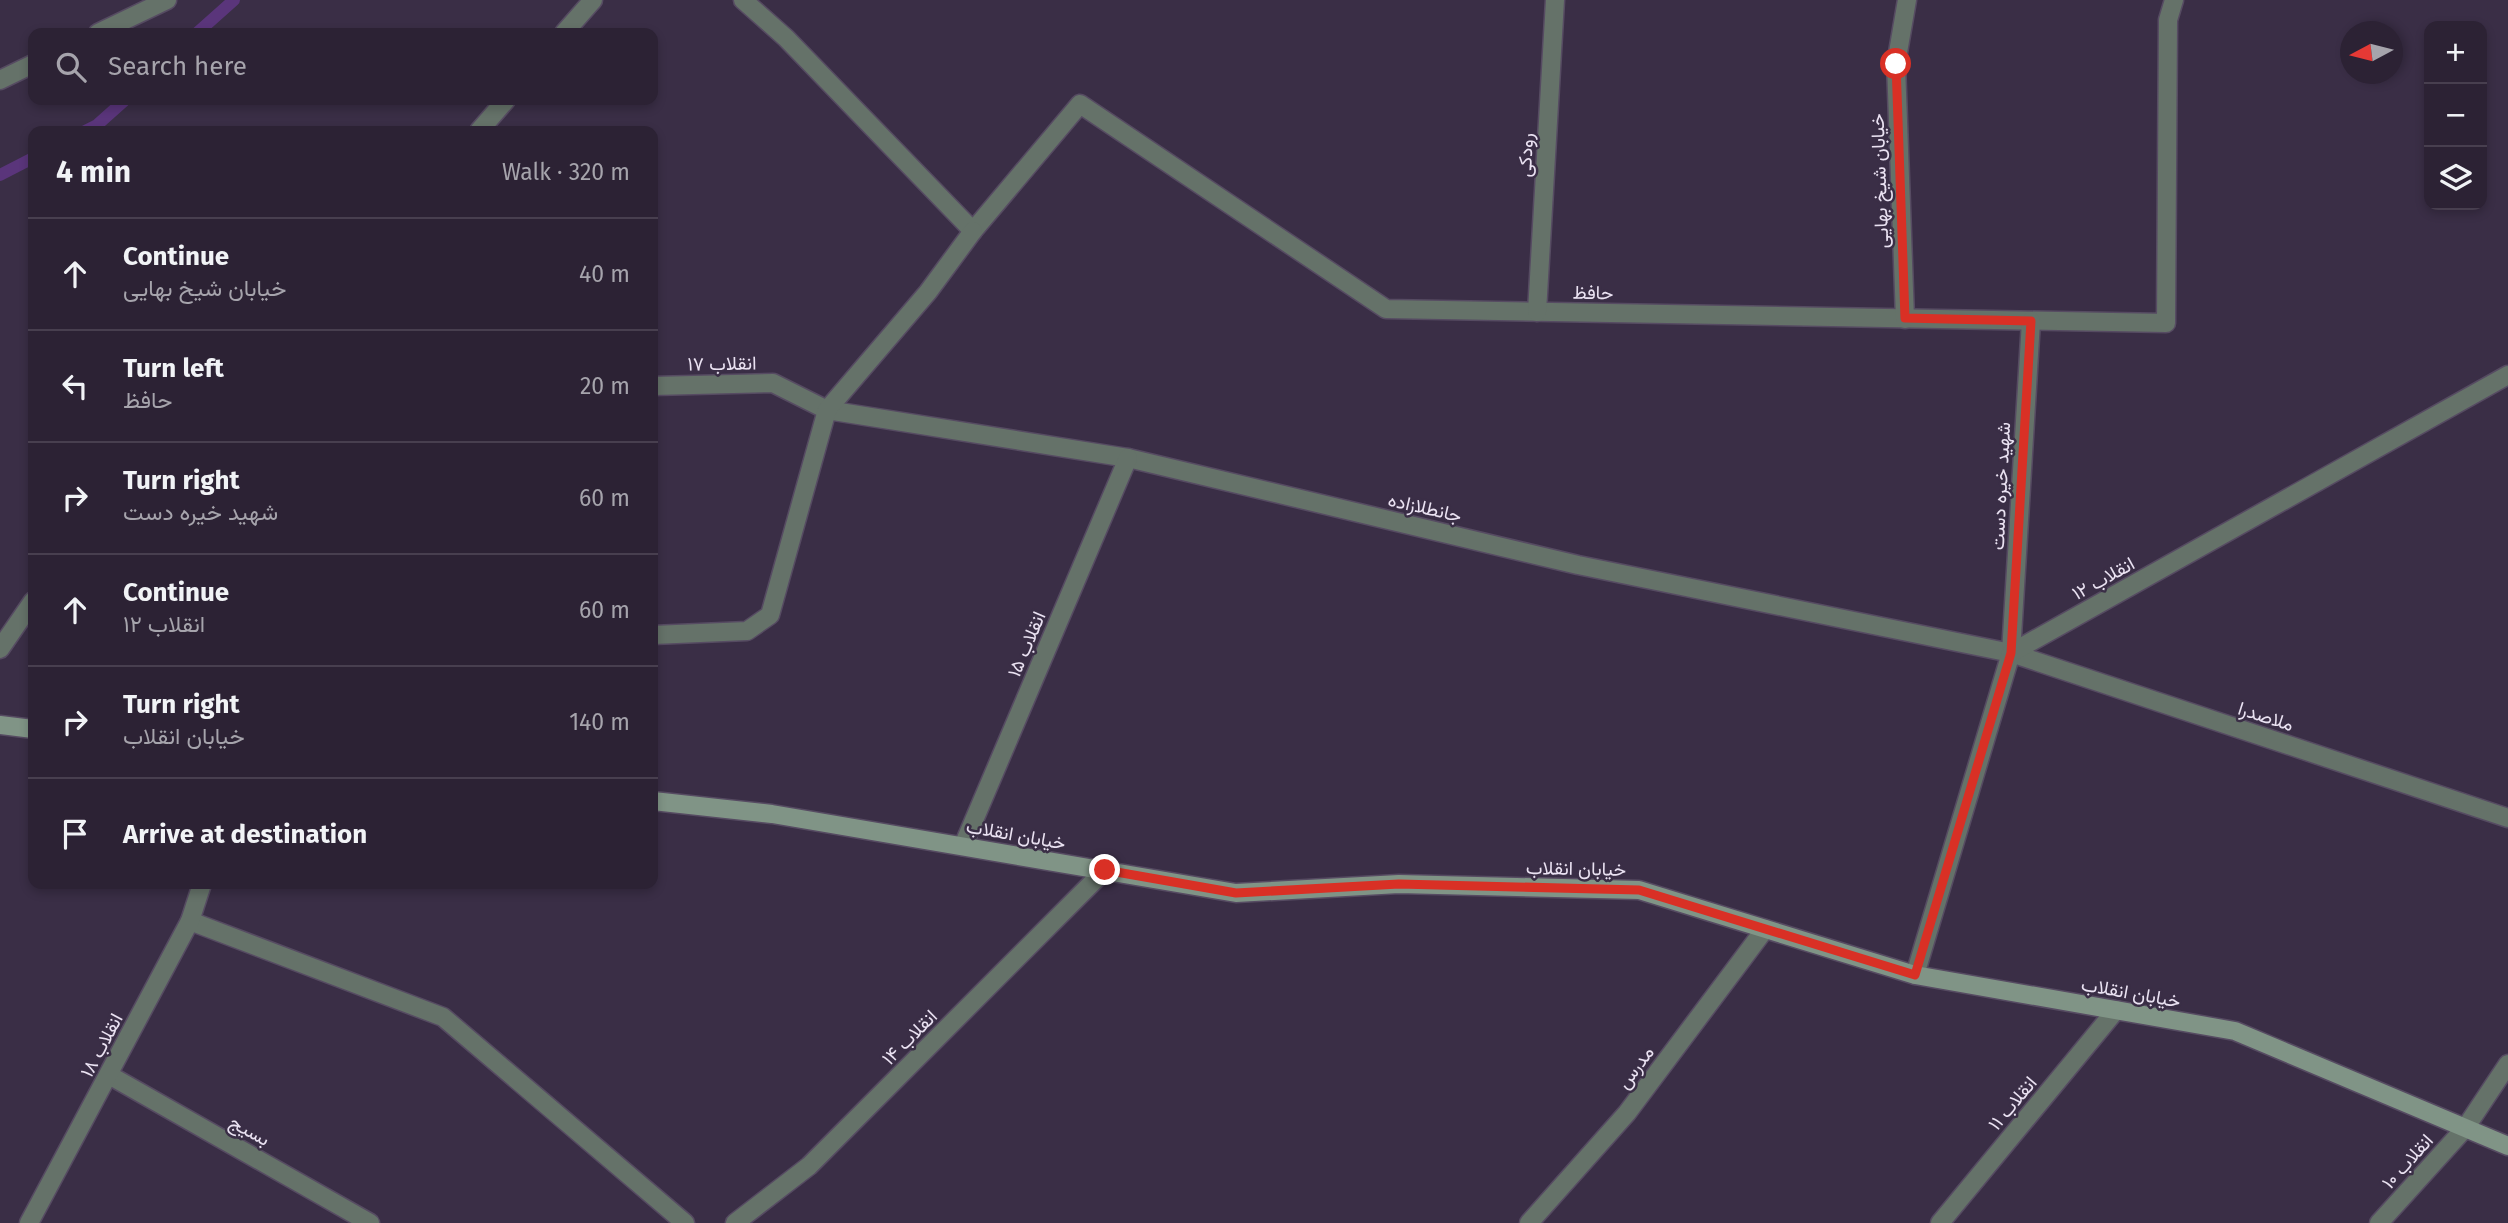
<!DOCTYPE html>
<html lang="en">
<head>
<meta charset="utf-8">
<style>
	:root { --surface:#2c2234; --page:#382f40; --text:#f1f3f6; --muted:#a6a4ac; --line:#483f4f }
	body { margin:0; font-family:"Fira Sans",Vazirmatn,sans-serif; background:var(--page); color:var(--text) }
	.controls { position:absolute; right:21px; top:21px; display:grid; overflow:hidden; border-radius:14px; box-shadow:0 4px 10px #0003 }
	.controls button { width:63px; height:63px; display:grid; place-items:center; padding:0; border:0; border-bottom:2px solid var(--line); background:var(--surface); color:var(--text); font:35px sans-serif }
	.compass { position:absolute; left:2340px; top:21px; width:63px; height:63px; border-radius:50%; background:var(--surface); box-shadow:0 4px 10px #0003; rotate:263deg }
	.stop { position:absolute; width:21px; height:21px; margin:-16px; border:5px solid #d93025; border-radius:50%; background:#fff }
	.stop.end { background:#d93025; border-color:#fff; box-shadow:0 2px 7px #0008 }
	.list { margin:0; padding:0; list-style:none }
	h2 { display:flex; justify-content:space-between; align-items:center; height:91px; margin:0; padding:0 28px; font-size:30px }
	h2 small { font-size:23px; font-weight:400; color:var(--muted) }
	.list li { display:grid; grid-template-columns:46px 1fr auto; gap:21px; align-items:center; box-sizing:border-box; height:112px; padding:0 28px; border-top:2px solid var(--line) }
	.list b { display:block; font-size:26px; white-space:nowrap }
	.list p { margin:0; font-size:23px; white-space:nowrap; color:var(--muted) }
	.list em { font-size:23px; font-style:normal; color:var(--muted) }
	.icon { flex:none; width:38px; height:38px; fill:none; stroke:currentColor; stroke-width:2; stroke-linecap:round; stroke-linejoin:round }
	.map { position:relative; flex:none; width:2508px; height:1223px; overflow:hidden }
	.search { position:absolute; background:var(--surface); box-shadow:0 4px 10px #0003; left:28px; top:28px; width:630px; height:77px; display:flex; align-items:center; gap:18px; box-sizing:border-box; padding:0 24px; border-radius:14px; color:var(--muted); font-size:26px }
	.panel { position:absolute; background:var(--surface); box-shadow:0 4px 10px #0003; left:28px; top:126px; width:630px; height:763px; border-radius:14px }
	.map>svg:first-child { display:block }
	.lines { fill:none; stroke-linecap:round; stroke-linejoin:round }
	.stream { stroke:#5a357b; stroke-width:12 }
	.street-casing { stroke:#564b62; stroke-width:21 }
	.secondary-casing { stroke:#564b62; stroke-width:21 }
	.street { stroke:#657269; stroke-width:18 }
	.secondary { stroke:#809486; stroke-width:18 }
	.route { stroke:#d93025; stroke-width:9 }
	.labels { text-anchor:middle; stroke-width:5; stroke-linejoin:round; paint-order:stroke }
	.street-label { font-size:19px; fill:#eae2f2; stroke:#3a2e46 }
</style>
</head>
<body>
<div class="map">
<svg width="2508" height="1223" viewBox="0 0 2508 1223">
	<rect width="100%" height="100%" fill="#3a2e46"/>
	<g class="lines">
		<g class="stream">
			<polyline points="197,33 234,0"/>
			<polyline points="85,131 97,125 125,100"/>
			<polyline points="0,175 33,158"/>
		</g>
		<defs>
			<g id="street">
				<polyline points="743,0 786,38 973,231 1080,104 1386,309 2166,323 2168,20 2174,0"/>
				<polyline points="98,33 167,0"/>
				<polyline points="564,33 593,0"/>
				<polyline points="0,80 33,64"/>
				<polyline points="479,131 506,100"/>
				<polyline points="1537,312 1555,0"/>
				<polyline points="1905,319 1896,64 1907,0"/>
				<polyline points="653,386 773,383 827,410 1128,458 1578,565 2011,653 2508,818"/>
				<polyline points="653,635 747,631 770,615 827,410 928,292 973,231"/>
				<polyline points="0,649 33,601"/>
				<polyline points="2011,653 2031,321"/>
				<polyline points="963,846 1128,458"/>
				<polyline points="190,921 443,1017 685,1223"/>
				<polyline points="1915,975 2011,653 2508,375"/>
				<polyline points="109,1075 370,1223"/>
				<polyline points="29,1223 190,921 202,884"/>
				<polyline points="735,1223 809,1166 1105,870"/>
				<polyline points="1529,1223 1627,1113 1765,929"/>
				<polyline points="1940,1223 2116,1010"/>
				<polyline points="2379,1223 2466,1127 2508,1064"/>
			</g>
			<g id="secondary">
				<polyline points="0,725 33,729"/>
				<polyline points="653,801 772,814 1236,893 1399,884 1639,890 1915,975 2235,1031 2508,1146"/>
			</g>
		</defs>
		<use href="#street" class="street-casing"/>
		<use href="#secondary" class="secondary-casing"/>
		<use href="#street" class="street"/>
		<use href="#secondary" class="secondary"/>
	</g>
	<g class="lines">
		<polyline class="route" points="1105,870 1236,893 1399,884 1639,890 1915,975 2011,653 2031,321 1905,318 1896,64"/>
	</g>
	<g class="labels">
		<g class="street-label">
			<text transform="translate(1525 155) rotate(-87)" y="7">رودکی</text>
			<text transform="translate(1879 181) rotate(-92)" y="7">خیابان شیخ بهایی</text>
			<text transform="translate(1593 292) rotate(1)" y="7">حافظ</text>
			<text transform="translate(722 363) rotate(-1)" y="7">انقلاب ۱۷</text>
			<text transform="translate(2000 486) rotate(-87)" y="7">شهید خیره دست</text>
			<text transform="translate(1425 507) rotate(13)" y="7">جانطلازاده</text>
			<text transform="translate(2103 578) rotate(-29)" y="7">انقلاب ۱۲</text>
			<text transform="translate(1026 644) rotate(-67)" y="7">انقلاب ۱۵</text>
			<text transform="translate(2266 716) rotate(18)" y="7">ملاصدرا</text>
			<text transform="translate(1016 834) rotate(10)" y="7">خیابان انقلاب</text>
			<text transform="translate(1576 868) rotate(1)" y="7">خیابان انقلاب</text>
			<text transform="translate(2131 992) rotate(10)" y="7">خیابان انقلاب</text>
			<text transform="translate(909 1037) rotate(-45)" y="7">انقلاب ۱۴</text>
			<text transform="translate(101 1045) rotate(-62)" y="7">انقلاب ۱۸</text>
			<text transform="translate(1635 1067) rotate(-53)" y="7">مدرس</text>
			<text transform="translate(2012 1103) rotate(-50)" y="7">انقلاب ۱۱</text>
			<text transform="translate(250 1130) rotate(29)" y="7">بسیج</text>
			<text transform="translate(2407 1161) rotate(-48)" y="7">انقلاب ۱۰</text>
		</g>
	</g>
</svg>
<div class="controls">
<button>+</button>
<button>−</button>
<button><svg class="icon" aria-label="layers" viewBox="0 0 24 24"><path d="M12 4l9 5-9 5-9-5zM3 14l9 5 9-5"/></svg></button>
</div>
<svg class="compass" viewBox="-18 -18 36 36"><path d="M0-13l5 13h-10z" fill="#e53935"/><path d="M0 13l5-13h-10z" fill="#a6a4ac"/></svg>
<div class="stop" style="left:1896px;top:64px"></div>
<div class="stop end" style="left:1105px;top:870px"></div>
<div class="search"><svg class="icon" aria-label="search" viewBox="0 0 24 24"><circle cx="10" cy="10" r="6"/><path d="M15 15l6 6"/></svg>Search here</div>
<section class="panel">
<h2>4 min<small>Walk · 320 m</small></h2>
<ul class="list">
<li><svg class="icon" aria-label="ahead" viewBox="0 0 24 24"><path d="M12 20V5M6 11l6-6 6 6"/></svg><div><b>Continue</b><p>خیابان شیخ بهایی</p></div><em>40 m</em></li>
<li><svg class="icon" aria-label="left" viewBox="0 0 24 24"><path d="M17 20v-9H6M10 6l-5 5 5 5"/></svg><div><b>Turn left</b><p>حافظ</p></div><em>20 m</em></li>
<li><svg class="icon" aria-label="right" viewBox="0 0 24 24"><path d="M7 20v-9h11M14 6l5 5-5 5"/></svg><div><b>Turn right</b><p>شهید خیره دست</p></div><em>60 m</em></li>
<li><svg class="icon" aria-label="ahead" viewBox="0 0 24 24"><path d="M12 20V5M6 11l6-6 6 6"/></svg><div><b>Continue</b><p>انقلاب ۱۲</p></div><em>60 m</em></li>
<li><svg class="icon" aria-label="right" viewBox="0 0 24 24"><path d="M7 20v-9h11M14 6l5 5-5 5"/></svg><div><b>Turn right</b><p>خیابان انقلاب</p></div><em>140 m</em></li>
<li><svg class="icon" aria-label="arrive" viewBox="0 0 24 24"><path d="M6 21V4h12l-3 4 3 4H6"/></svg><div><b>Arrive at destination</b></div></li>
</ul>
</section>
</div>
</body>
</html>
